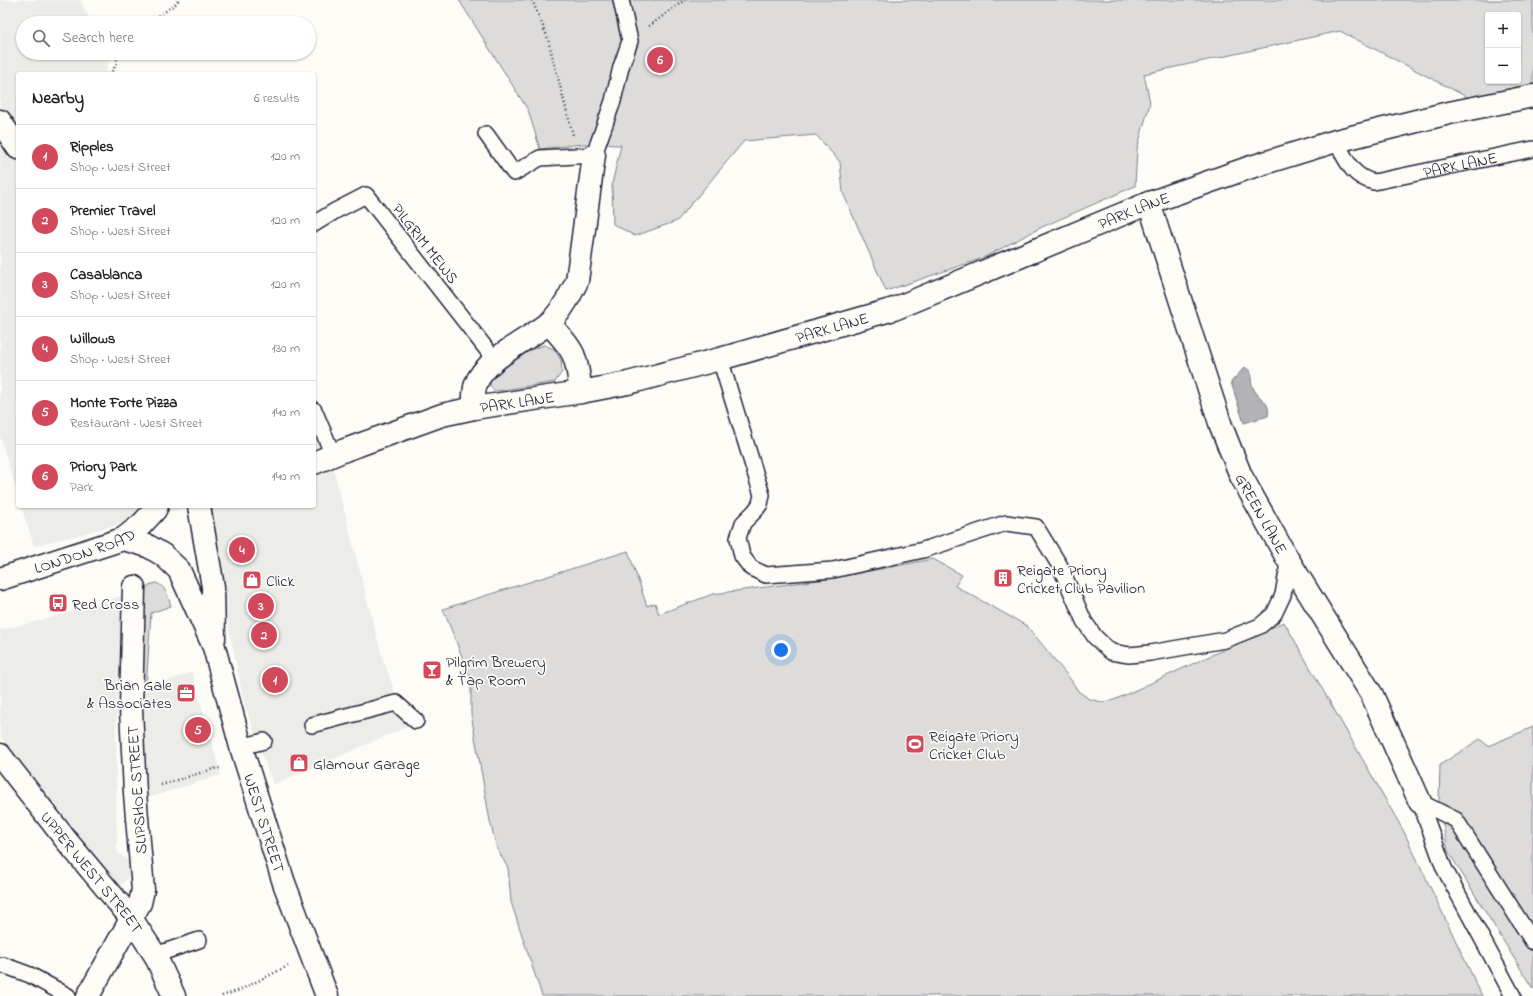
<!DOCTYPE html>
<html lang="en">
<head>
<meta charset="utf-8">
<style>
	:root { --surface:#fff; --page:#f2f2f2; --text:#222; --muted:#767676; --line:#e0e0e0; --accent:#d1495b }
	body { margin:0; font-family:"Indie Flower",sans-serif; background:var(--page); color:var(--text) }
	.controls { position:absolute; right:12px; top:12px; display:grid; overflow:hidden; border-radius:4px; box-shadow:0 1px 3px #0004 }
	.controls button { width:36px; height:36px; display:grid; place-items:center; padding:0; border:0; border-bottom:1px solid var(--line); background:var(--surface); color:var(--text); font:20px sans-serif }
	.you { position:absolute; left:781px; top:650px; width:14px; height:14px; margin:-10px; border:3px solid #fff; border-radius:50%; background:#1a73e8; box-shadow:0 0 0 6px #1a73e833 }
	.badge { display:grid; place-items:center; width:26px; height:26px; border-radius:50%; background:var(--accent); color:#fff; font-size:13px; font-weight:700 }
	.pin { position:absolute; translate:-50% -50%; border:2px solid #fff; box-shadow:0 1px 4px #0006 }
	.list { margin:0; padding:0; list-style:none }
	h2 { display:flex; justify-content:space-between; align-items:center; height:52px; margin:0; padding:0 16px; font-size:17px }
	h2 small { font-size:13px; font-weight:400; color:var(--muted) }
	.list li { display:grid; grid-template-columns:26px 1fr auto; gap:12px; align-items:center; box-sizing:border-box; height:64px; padding:0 16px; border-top:1px solid var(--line) }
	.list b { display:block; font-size:15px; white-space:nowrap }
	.list p { margin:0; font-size:13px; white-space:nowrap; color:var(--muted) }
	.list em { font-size:13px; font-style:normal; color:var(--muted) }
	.icon { flex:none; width:22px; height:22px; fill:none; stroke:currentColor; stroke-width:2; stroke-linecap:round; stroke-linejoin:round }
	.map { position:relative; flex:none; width:1533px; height:996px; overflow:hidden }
	.search { position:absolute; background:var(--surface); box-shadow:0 1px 3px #0004; left:16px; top:16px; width:300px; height:44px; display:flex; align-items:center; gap:10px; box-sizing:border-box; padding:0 14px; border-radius:22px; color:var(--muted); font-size:15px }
	.panel { position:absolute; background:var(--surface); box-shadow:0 1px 3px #0004; left:16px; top:72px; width:300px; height:436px; border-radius:4px }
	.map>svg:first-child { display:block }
	.built { fill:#ecece9 }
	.green { fill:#dddcdb; stroke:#807f8b; fill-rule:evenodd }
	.water { fill:#b2b2b7; stroke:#787885 }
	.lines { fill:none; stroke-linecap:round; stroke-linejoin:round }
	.service-casing { stroke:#22223b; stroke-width:18 }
	.minor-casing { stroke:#22223b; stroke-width:25 }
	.tertiary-casing { stroke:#22223b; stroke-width:25 }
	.primary-casing { stroke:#22223b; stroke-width:25 }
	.path { stroke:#22223b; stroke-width:2.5; stroke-dasharray:1 3; stroke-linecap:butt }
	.service { stroke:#fdfcf7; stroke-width:15 }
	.minor { stroke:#fdfcf7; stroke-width:22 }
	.tertiary { stroke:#fdfcf7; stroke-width:22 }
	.primary { stroke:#fdfcf7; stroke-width:22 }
	.labels { text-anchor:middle; stroke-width:3.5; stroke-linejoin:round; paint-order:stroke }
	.street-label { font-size:16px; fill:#22223b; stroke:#fdfcf7 }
	.poi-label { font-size:16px; fill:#22223b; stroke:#fdfcf7; text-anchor:start }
</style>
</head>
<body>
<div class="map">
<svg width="1533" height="996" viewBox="0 0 1533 996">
	<rect width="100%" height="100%" fill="#fdfcf7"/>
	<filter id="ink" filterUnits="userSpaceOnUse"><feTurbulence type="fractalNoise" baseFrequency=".025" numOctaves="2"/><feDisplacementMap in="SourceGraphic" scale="8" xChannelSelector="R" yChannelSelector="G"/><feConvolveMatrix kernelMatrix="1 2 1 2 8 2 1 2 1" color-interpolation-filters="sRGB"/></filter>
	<g filter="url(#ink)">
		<g class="built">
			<polygon points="0,0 80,0 92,23 23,23 23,53 108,53 110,57 106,72 104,74 18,74 18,495 0,437"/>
			<polygon points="314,401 329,437 329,452 381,653 407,727 273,785 244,703 220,584 207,506 314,506"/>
			<polygon points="21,506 192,506 34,546"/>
			<polygon points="124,595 123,663 119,663 116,734 117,852 129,861 131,868 126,880 119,888 24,773 0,735 0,630 51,618"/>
			<polygon points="192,672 221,775 148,798 139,691"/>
		</g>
		<g class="green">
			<path d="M 459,0 L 1533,0 L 1533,87 L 1471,99 L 1340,31 L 1144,74 L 1150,103 L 1137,149 L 1135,186 L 1042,227 L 983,258 L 886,291 L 843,193 L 840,162 L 816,135 L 744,141 L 677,221 L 635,236 L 613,224 L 612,184 L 621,145 L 582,144 L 540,149 L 528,110 ZM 1488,15 L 1518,15 L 1518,81 L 1488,81 Z"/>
			<polygon points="544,345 554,349 561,360 562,372 555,382 496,391 491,388 490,383 493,376 532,349"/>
			<polygon points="628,551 647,606 655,603 659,614 713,594 827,579 933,559 962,575 955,586 1027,626 1071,680 1078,691 1089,699 1102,702 1114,700 1284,622 1403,830 1482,996 542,996 511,902 508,868 497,849 490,821 471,714 471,679 443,609"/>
			<path d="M 156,583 C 166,586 168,597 171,606 L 151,613 L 146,688 L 139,691 L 145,590 L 149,585 Z"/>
			<polygon points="1533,727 1533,989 1448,851 1439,802 1440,765 1480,739 1488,746"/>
		</g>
		<path class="water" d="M 1245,367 L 1251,372 C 1251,379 1251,386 1255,391 C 1261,401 1271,402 1268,416 L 1244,423 L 1231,382 Z"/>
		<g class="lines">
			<defs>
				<g id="service">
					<polyline points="486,134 514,173 540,158 594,155 613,101 621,67 630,41 621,0"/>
					<path id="s1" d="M 1336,141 C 1347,161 1351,176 1374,182 L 1533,149"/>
					<polyline points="314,224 335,211 366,195 495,360"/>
					<polyline points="720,359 762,495 760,504 755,511 743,523 738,538 742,556 751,568 766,575 833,570 923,550 1006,523 1036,527 1060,566 1084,621 1095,637 1111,652 1129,655 1150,653 1225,640 1260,626 1274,614 1283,595 1287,571 1287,558"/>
					<polyline points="314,410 333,455"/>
					<polyline points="312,725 396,703 416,721"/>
					<polyline points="241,747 264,741"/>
					<polyline points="1420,802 1444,868 1513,996"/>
					<polyline points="1420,802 1456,820 1533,942"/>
					<polyline points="155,955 199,940"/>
					<polyline points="3,965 30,975 68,996"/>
				</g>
				<g id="minor">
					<path id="s2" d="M 1149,203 L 1221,426 L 1241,476 L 1287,558 L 1372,695 L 1420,802"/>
					<path d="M 549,323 C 557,333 567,342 573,354 C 578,365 579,379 581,392"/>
					<path d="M 474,408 C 474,400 473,391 476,384 C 484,360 528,339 548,324 C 561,313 570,296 577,281 L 594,155"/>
					<path id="s3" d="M 0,755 L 66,840 L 131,918 L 155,955 L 174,996"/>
					<polyline points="88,996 140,903 143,890 135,793 131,709 134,587"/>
				</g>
				<g id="tertiary">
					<path id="s4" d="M 314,463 L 345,450 L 442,415 L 474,408 L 581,392 L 628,383 L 720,359 L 894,309 L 1149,203 L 1248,168 L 1336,141 L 1449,113 L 1533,96"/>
				</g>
				<g id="primary">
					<polyline points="0,121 18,148"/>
					<polyline points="199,506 213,587 214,639"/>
					<path id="s5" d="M 123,539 L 148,546 L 163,555 L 179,570 L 214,647 L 241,747 L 284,883 L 327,996"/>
					<path id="s6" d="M 0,579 L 123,539 L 142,524 L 155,510 L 157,506"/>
				</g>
			</defs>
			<use href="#service" class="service-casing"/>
			<use href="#minor" class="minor-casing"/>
			<use href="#tertiary" class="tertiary-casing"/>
			<use href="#primary" class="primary-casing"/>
			<g class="path">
				<polyline points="532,0 547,36 573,135"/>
				<polyline points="149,23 177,3 178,0"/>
				<polyline points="649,26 685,0"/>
				<polyline points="109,74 114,69 119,53"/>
				<polyline points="161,785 213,769 221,768"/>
				<polyline points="222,996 240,990 288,966"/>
			</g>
			<use href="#service" class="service"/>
			<use href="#minor" class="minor"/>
			<use href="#tertiary" class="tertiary"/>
			<use href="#primary" class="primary"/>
		</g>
	</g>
	<defs>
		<symbol id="building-square" viewBox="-11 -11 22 22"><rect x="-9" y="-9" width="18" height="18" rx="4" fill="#d1495b" stroke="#fdfcf7"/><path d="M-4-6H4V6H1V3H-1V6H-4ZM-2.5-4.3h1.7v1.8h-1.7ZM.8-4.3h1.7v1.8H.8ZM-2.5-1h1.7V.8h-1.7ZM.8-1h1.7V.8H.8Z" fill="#fff"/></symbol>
		<symbol id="shop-square" viewBox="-11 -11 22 22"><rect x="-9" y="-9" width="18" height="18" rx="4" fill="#d1495b" stroke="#fdfcf7"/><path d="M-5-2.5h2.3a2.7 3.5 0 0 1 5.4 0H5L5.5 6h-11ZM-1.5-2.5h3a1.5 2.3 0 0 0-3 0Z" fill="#fff"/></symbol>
		<symbol id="bus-square" viewBox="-11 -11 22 22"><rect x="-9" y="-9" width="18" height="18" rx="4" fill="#d1495b" stroke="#fdfcf7"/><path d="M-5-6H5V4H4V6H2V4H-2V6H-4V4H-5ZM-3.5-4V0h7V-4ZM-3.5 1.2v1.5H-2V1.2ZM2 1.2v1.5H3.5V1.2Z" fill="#fff"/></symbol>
		<symbol id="bar-square" viewBox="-11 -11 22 22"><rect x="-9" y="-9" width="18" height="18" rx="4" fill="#d1495b" stroke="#fdfcf7"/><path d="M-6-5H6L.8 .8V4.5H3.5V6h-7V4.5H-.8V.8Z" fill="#fff"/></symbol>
		<symbol id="office-square" viewBox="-11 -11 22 22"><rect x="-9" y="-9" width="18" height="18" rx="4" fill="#d1495b" stroke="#fdfcf7"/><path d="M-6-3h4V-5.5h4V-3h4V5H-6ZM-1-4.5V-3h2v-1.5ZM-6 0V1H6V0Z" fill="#fff"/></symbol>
		<symbol id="stadium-square" viewBox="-11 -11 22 22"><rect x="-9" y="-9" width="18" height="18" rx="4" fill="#d1495b" stroke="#fdfcf7"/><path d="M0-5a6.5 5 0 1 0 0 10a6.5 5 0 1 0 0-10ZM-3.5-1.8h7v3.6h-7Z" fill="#fff"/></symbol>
	</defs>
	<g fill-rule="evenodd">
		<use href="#building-square" x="992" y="567" width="22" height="22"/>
		<use href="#shop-square" x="241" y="569" width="22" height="22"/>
		<use href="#bus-square" x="47" y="592" width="22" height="22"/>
		<use href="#bar-square" x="421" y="659" width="22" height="22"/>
		<use href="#office-square" x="175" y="682" width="22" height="22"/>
		<use href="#stadium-square" x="904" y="733" width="22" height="22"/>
		<use href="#shop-square" x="288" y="752" width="22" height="22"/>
	</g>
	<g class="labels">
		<g class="street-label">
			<text dy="6" stroke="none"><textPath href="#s1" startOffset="146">PARK LANE</textPath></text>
			<text dy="6" stroke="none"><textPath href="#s4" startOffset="861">PARK LANE</textPath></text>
			<text transform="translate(426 243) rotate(52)" y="6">PILGRIM MEWS</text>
			<text dy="6" stroke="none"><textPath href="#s4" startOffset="537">PARK LANE</textPath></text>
			<text dy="6" stroke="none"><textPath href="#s4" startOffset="213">PARK LANE</textPath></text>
			<text dy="6" stroke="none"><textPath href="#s2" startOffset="331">GREEN LANE</textPath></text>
			<text dy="6" stroke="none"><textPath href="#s6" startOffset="89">LONDON ROAD</textPath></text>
			<text transform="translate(136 790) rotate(-94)" y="6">SLIPSHOE STREET</text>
			<text dy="6" stroke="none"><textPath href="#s5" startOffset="333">WEST STREET</textPath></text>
			<text dy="6" stroke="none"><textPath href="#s3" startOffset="149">UPPER WEST STREET</textPath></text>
		</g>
		<g class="poi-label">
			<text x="1017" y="575">Reigate Priory<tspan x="1017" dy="18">Cricket Club Pavilion</tspan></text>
			<text x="266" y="586">Click</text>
			<text x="72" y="609">Red Cross</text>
			<text x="446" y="667">Pilgrim Brewery<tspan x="446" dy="18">&amp; Tap Room</tspan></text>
			<text x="172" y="690" text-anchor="end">Brian Gale<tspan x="172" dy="18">&amp; Associates</tspan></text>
			<text x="929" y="741">Reigate Priory<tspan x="929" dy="18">Cricket Club</tspan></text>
			<text x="313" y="769">Glamour Garage</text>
		</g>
	</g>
</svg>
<div class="controls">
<button>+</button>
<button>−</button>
</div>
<div class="you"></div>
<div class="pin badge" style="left:275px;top:680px">1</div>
<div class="pin badge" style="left:264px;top:635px">2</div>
<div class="pin badge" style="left:261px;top:606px">3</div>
<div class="pin badge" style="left:242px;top:550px">4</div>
<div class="pin badge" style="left:198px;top:730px">5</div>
<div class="pin badge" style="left:660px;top:60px">6</div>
<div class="search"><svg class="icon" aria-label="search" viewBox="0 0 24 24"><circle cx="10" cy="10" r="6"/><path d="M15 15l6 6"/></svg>Search here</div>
<section class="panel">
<h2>Nearby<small>6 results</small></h2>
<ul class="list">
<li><span class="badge">1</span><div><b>Ripples</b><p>Shop · West Street</p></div><em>120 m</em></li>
<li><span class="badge">2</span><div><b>Premier Travel</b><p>Shop · West Street</p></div><em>120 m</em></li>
<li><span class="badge">3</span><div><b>Casablanca</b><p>Shop · West Street</p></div><em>120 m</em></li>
<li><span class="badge">4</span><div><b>Willows</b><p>Shop · West Street</p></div><em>130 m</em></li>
<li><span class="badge">5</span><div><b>Monte Forte Pizza</b><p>Restaurant · West Street</p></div><em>140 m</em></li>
<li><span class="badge">6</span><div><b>Priory Park</b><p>Park</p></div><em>140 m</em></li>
</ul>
</section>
</div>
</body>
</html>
